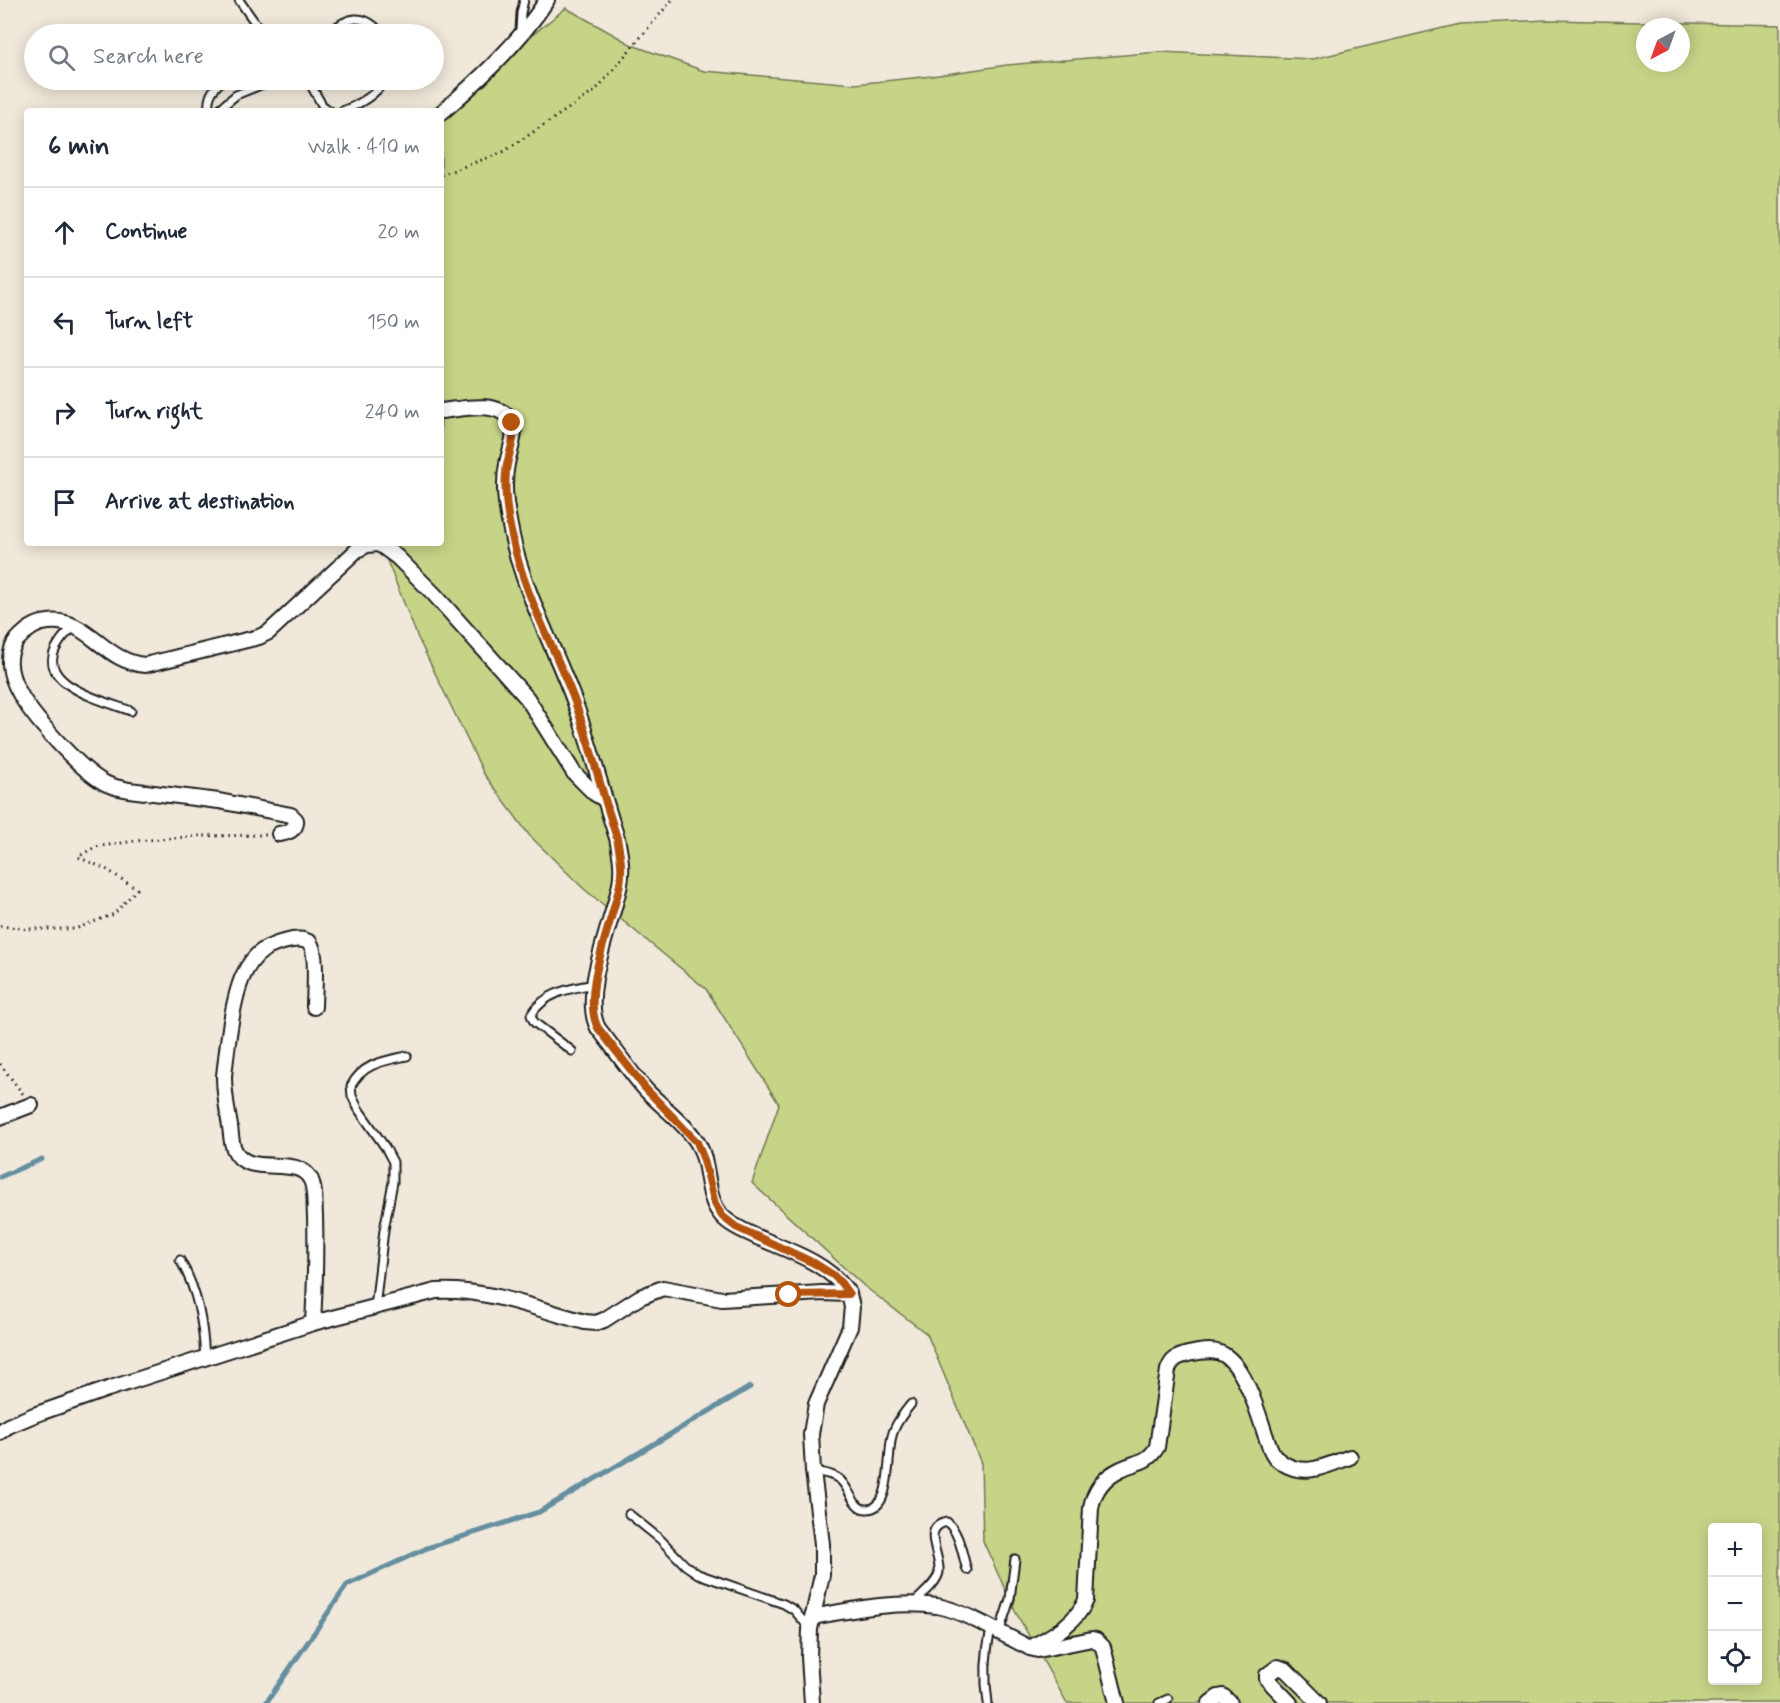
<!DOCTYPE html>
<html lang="en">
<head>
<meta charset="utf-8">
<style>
	:root { --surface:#fff; --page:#f6f6f7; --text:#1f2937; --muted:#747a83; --line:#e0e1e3 }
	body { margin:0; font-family:Mynerve,sans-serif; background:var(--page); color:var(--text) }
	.controls { position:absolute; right:18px; bottom:18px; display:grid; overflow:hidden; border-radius:6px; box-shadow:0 3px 15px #0003 }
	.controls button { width:54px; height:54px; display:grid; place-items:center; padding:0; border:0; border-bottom:2px solid var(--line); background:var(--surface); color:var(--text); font:30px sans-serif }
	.compass { position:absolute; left:1636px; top:18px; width:54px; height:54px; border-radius:50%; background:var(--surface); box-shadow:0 3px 15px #0003; rotate:221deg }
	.stop { position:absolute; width:18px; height:18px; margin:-14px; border:4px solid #b45309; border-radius:50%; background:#fff }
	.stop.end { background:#b45309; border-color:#fff; box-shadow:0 2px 6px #0008 }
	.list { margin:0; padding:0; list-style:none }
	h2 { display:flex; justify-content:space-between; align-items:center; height:78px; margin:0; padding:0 24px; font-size:26px }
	h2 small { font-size:20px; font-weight:400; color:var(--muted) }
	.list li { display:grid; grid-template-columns:39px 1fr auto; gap:18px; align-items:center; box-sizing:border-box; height:90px; padding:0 24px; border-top:2px solid var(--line) }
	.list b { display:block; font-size:22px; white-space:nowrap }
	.list em { font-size:20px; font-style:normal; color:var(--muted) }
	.icon { flex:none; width:33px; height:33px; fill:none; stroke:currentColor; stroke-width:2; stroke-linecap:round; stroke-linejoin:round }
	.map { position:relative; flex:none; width:1780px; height:1703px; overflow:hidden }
	.search { position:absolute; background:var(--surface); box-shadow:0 3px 15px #0003; left:24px; top:24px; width:420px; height:66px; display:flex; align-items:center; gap:15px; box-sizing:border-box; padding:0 21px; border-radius:33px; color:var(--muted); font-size:22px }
	.panel { position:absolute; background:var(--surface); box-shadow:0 3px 15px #0003; left:24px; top:108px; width:420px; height:438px; border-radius:6px }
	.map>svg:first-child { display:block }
	.green { fill:#c6d488; stroke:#717852; stroke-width:1.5; fill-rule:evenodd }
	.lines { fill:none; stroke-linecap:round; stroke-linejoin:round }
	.stream { stroke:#658fa0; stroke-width:5 }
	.lane-casing { stroke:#1c1c1c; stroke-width:11 }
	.street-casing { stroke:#1c1c1c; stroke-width:18 }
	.path { stroke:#1c1c1c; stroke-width:3; stroke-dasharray:1.5 4.5; stroke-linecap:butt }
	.lane { stroke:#fff; stroke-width:7 }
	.street { stroke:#fff; stroke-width:14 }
	.route { stroke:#b45309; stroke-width:8 }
</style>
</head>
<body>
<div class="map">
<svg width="1780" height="1703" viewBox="0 0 1780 1703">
	<rect width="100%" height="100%" fill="#f0e8da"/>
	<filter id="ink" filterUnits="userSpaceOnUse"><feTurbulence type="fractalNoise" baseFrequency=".0167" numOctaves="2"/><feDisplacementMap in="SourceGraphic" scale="12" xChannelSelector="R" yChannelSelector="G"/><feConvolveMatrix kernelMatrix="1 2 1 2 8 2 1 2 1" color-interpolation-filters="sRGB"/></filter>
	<g filter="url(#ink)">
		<path class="green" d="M 566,8 L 632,45 L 704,71 L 855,84 L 932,76 L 1007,65 L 1160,52 L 1313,59 L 1460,24 L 1547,20 L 1780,25 L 1780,1703 L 1067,1703 L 1015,1611 L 983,1541 L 981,1463 L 927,1334 L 864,1286 L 752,1183 L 779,1104 L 706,989 L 584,889 L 529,835 L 484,774 L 418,638 L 380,543 L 441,543 L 441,111 L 438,111 ZM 1645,27 L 1681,27 L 1681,63 L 1645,63 ZM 1712,1528 L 1758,1528 L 1758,1680 L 1712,1680 Z"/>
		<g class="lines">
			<g class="stream">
				<polyline points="0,1177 42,1159"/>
				<polyline points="266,1703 347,1585 427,1548 539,1512 750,1387"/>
			</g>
			<defs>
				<g id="lane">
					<polyline points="239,0 263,34"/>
					<polyline points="520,31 521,13 524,0"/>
					<path d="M 328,34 C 347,16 364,12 382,34"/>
					<polyline points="308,80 322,105 330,111"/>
					<path d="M 209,111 C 207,96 213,89 223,80"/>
					<polyline points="217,111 236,95 273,80"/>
					<path d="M 342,111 C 358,105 376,95 385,80"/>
					<path d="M 75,626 C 69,631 63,636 59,643 C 30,684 105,701 131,711"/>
					<path d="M 572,1051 L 535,1023 L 533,1020 L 531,1015 C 545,992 571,988 595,984"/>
					<path d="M 180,1260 C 198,1291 203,1323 205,1358"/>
					<path d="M 375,1308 L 384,1230 L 393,1182 L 393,1162 L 385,1147 L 359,1110 L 352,1096 L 351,1086 C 363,1063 384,1061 407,1056"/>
					<path d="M 813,1471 C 822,1473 831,1473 839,1479 C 849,1486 853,1509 866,1509 C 893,1511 887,1452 892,1436 C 895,1424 903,1414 911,1404"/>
					<polyline points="629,1514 660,1539 685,1565 698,1574 784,1604 794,1610 810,1629"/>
					<path d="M 914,1603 C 921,1595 937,1584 939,1572 C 941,1555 920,1527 947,1522 C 960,1533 962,1554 967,1570"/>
					<polyline points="999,1633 1010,1599 1015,1559"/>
					<path d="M 988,1703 C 984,1677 985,1654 991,1629"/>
					<polyline points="1159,1703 1168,1699"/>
				</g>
				<g id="street">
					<path d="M 441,113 C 480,79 519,43 547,0"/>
					<path d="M 441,411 C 462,409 496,400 510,419 C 519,432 509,450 507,464 C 502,488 507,512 512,536 C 525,595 554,646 575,703 C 591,747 602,793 617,838 C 620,853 623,868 620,884 C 613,921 580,994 598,1028 C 614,1048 630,1072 646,1090 C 662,1107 684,1122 697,1142 C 711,1164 704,1196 722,1216 C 731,1226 745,1231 757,1237 C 789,1251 829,1263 849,1294"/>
					<path d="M 279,834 C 287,833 297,830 296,820 L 291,815 L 219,801 L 129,790 C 120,788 111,787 103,782 C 80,769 31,716 19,692 C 10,676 5,656 17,640 C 25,631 35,623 48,622 C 88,617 103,662 145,665 L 259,637 L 269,632 L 357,550 L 367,545 L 377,544 L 382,546 L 397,557 L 434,594 L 527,698 L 574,773 L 594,793 L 604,799"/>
					<polyline points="0,1117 31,1105"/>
					<path d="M 313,1323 C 315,1287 316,1252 315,1216 C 314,1205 316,1191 311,1180 C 297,1152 247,1180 234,1149 C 231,1142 231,1133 230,1126 C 227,1109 224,1093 224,1076 C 227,1049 232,1000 243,976 C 254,952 267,945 292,940 C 298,939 305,939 310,943 C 318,953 314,994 314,1007"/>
					<path d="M 0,1432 L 8,1426 L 34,1415 L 108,1389 L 313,1323 L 436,1291 C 487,1288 536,1309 585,1322 L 596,1323 L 604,1320 L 640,1297 L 663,1288 L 722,1299 L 822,1293 L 849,1294 L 852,1307 L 850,1327 L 816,1404 L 811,1434 L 813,1471 L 822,1544 L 822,1575 L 810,1629 L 809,1657 L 812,1703"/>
					<path d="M 812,1617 C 852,1610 896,1600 937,1606 C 965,1611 1003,1635 1030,1648 L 1038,1650 L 1092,1639 L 1096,1640 L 1103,1647 L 1117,1703"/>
					<path d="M 1030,1648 C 1051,1636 1076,1624 1086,1600 L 1091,1508 C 1094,1490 1104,1477 1121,1469 C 1137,1461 1147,1464 1157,1447 L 1168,1370 C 1172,1359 1177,1357 1188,1354 C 1198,1352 1210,1349 1220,1353 C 1243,1361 1258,1412 1265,1434 C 1269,1444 1271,1456 1281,1462 C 1305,1478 1325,1466 1350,1457"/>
					<polyline points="1210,1703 1218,1697 1223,1696 1230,1703"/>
					<polyline points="1290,1703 1267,1679 1267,1675 1278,1667 1286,1670 1319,1703"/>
				</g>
			</defs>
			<use href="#lane" class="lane-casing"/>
			<use href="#street" class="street-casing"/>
			<g class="path">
				<polyline points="441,175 503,152 595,91 672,0"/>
				<polyline points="0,926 29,929 75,929 114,914 137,889 106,869 78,857 95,847 135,841 199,836 266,835"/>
				<polyline points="0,1064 23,1094"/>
			</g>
			<use href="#lane" class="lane"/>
			<use href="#street" class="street"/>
		</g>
	</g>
	<g class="lines" filter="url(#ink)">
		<path class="route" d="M 512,423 C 517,439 507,456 506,472 C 504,494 507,514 512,536 C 524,595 554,646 575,702 C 591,747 602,793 617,838 C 620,853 623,868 620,884 C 613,921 580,994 598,1028 L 645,1088 L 697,1142 L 704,1160 L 715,1204 L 722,1216 L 736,1227 L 814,1263 L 833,1275 L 841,1283 L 849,1294 L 789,1295"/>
	</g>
</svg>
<div class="controls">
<button>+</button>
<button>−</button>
<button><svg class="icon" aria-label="locate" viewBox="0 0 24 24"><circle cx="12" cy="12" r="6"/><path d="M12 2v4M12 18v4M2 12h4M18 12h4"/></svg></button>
</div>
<svg class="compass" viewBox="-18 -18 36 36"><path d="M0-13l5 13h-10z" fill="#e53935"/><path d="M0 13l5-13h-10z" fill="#747a83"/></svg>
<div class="stop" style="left:789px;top:1295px"></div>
<div class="stop end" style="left:512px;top:423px"></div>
<div class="search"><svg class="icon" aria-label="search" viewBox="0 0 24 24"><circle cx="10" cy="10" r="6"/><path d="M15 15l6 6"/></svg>Search here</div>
<section class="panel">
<h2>6 min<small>Walk · 410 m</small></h2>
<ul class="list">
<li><svg class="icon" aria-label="ahead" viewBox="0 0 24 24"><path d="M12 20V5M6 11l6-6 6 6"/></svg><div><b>Continue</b></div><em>20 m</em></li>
<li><svg class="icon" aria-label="left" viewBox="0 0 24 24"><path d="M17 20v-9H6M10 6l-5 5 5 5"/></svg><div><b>Turn left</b></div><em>150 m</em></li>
<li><svg class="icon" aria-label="right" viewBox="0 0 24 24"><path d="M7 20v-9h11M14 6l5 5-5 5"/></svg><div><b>Turn right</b></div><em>240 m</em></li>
<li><svg class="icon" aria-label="arrive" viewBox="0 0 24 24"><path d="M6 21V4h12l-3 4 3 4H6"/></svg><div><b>Arrive at destination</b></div></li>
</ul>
</section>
</div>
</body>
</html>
